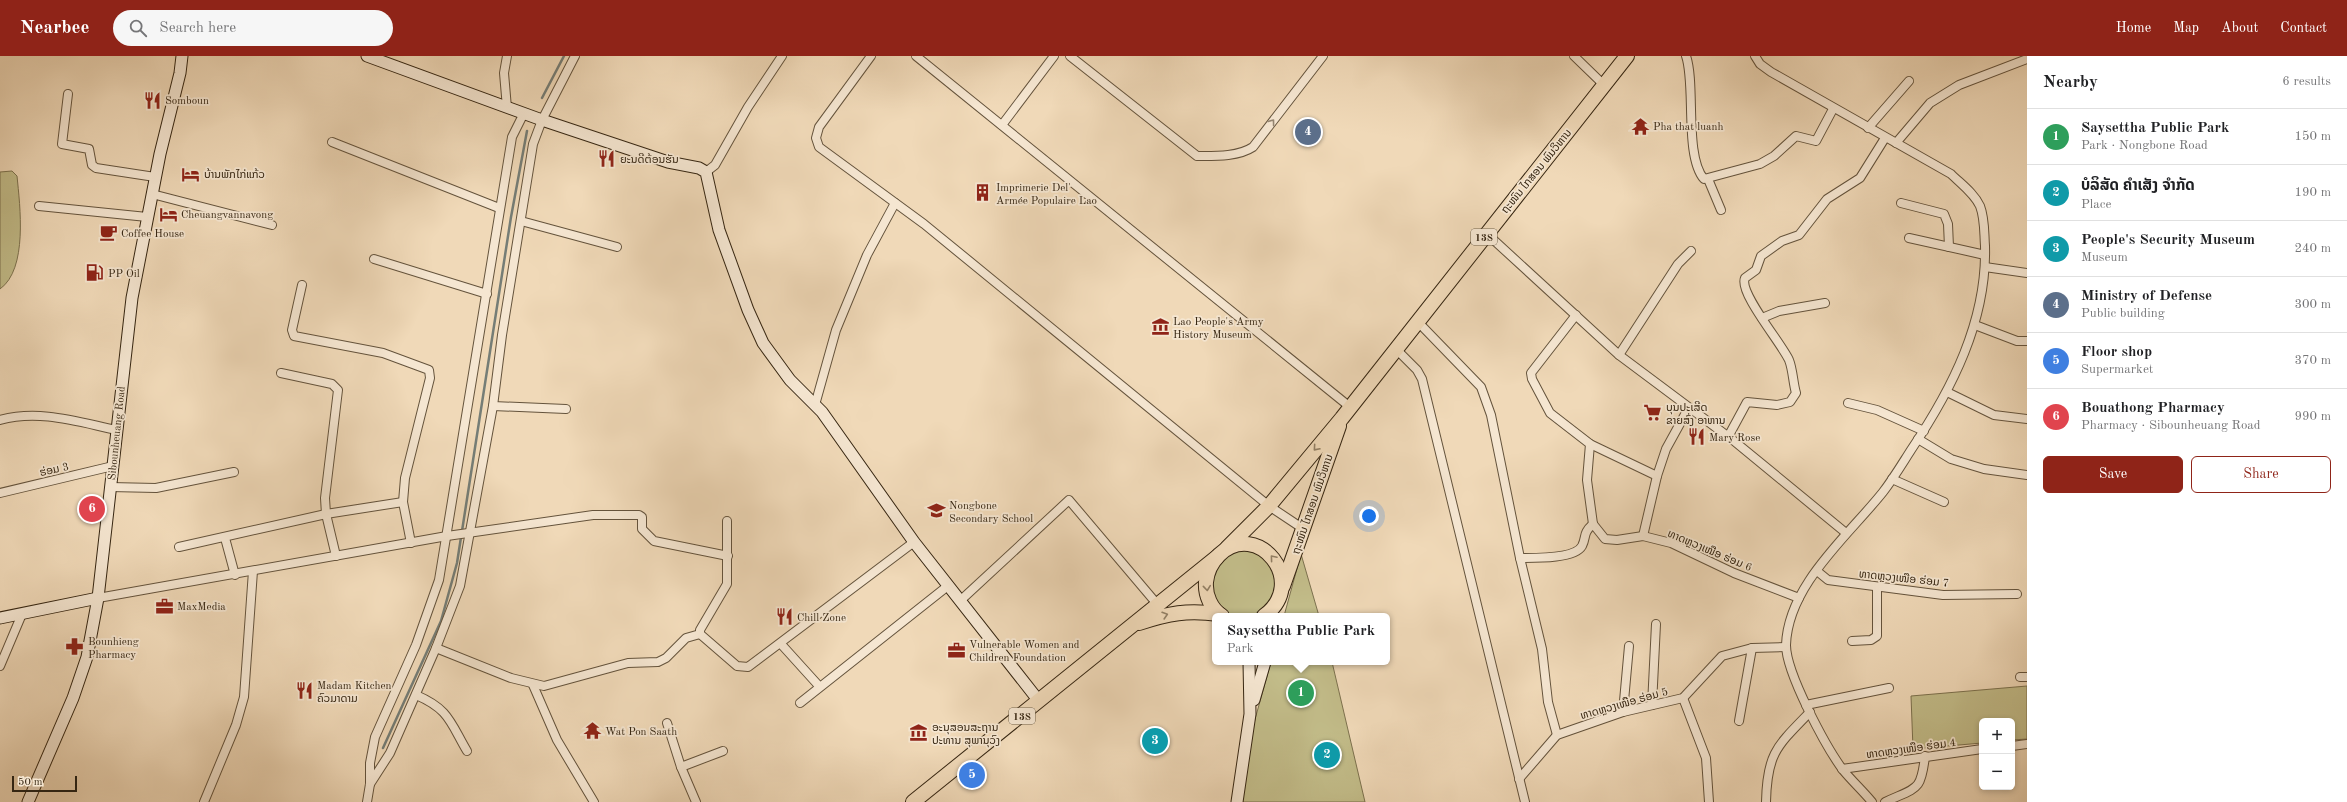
<!DOCTYPE html>
<html lang="en">
<head>
<meta charset="utf-8">
<style>
	:root { --surface:#fff; --page:#f6f6f6; --text:#202124; --muted:#757577; --line:#e0e0e0; --accent:#8f2418 }
	body { margin:0; font-family:"Old Standard TT","Noto Sans Lao",serif; background:var(--page); color:var(--text) }
	.controls { position:absolute; right:12px; bottom:12px; display:grid; overflow:hidden; border-radius:6px; box-shadow:0 2px 6px #0003 }
	.controls button { width:36px; height:36px; display:grid; place-items:center; padding:0; border:0; border-bottom:1px solid var(--line); background:var(--surface); color:var(--text); font:20px sans-serif }
	.scale { position:absolute; left:12px; bottom:10px; width:65px; box-sizing:border-box; padding-left:4px; border:2px solid #362612; border-top:0; font-size:11px; line-height:14px; white-space:nowrap; color:#362612; -webkit-text-stroke:3px #f5e6d1; paint-order:stroke }
	.you { position:absolute; left:1369px; top:460px; width:14px; height:14px; margin:-10px; border:3px solid #fff; border-radius:50%; background:#1a73e8; box-shadow:0 0 0 6px #1a73e833 }
	.badge { display:grid; place-items:center; width:26px; height:26px; border-radius:50%; background:var(--accent); color:#fff; font-size:13px; font-weight:700 }
	.pin { position:absolute; translate:-50% -50%; border:2px solid #fff; box-shadow:0 1px 4px #0006 }
	.popup { position:absolute; left:1212px; top:557px; width:178px; height:52px; box-sizing:border-box; display:grid; place-content:center; border-radius:6px; background:var(--surface); filter:drop-shadow(0 1px 3px #0005); font-size:13px; white-space:nowrap; color:var(--muted) }
	.popup b { font-size:15px; color:var(--text) }
	.popup::after { content:''; position:absolute; left:50%; top:100%; margin-left:-8px; border:8px solid transparent; border-top-color:var(--surface) }
	.list { margin:0; padding:0; list-style:none }
	h2 { display:flex; justify-content:space-between; align-items:center; height:52px; margin:0; padding:0 16px; font-size:17px }
	h2 small { font-size:13px; font-weight:400; color:var(--muted) }
	.list li { display:grid; grid-template-columns:26px 1fr auto; gap:12px; align-items:center; box-sizing:border-box; height:56px; padding:0 16px; border-top:1px solid var(--line) }
	.list b { display:block; font-size:15px; white-space:nowrap }
	.list p { margin:0; font-size:13px; white-space:nowrap; color:var(--muted) }
	.list em { font-size:13px; font-style:normal; color:var(--muted) }
	.actions { display:flex; gap:8px; padding:12px 16px }
	.actions a { flex:1; padding:9px 0; border:1px solid var(--accent); border-radius:6px; text-align:center; font-size:14px; color:var(--accent) }
	.actions .main { background:var(--accent); color:#fff }
	.icon { flex:none; width:22px; height:22px; fill:none; stroke:currentColor; stroke-width:2; stroke-linecap:round; stroke-linejoin:round }
	.map { position:relative; flex:none; width:2027px; height:746px; overflow:hidden }
	header { display:flex; align-items:center; gap:24px; box-sizing:border-box; height:56px; padding:0 20px; background:var(--accent); color:#fff }
	header strong { font-size:19px }
	nav { display:flex; gap:22px; margin-inline-start:auto; font-size:14px }
	.search { width:280px; height:36px; background:var(--page); display:flex; align-items:center; gap:10px; box-sizing:border-box; padding:0 14px; border-radius:22px; color:var(--muted); font-size:15px }
	main { display:flex }
	aside { flex:1; background:var(--surface) }
	.map>svg:first-child { display:block }
	.green { fill:#c2bc89; stroke:#7c714e }
	.lines { fill:none; stroke-linecap:round; stroke-linejoin:round }
	.stream { stroke:#757d76; stroke-width:2.5 }
	.street-casing { stroke:#64533c; stroke-width:10 }
	.secondary-casing { stroke:#362612; stroke-width:13 }
	.highway-casing { stroke:#362612; stroke-width:16 }
	.street { stroke:#f5e6d1; stroke-width:8 }
	.secondary { stroke:#f5e6d1; stroke-width:11 }
	.highway { stroke:#f0d9b8; stroke-width:14 }
	.oneway { stroke:#968672 }
	.oneway2 { stroke:#938065 }
	.labels { text-anchor:middle; stroke-width:3.5; stroke-linejoin:round; paint-order:stroke }
	.shield { fill:#f5e6d1; stroke:#6f604b; stroke-width:1 }
	.shield-label { font-size:10px; font-weight:bold; fill:#362612 }
	.poi-label { font-size:11px; fill:#362612; stroke:#f5e6d1; text-anchor:start }
	.street-label { font-size:11px; fill:#362612; stroke:#f5e6d1 }
</style>
</head>
<body>
<header>
<strong>Nearbee</strong>
<div class="search"><svg class="icon" aria-label="search" viewBox="0 0 24 24"><circle cx="10" cy="10" r="6"/><path d="M15 15l6 6"/></svg>Search here</div>
<nav><a>Home</a><a>Map</a><a>About</a><a>Contact</a></nav>
</header>
<main>
<div class="map">
<svg width="2027" height="746" viewBox="0 0 2027 746">
	<rect width="100%" height="100%" fill="#f0d9b8"/>
	<filter id="stains"><feTurbulence type="fractalNoise" baseFrequency=".005" numOctaves="4"/><feColorMatrix values="0 0 0 0 .2 0 0 0 0 .09 0 0 0 0 .02 0 0 0 .5 -.17"/></filter>
	<radialGradient id="worn" r=".72"><stop offset=".6" stop-color="#630" stop-opacity="0"/><stop offset="1" stop-color="#630" stop-opacity=".3"/></radialGradient>
	<g class="green">
		<path d="M 12,115 L 17,120 C 20,150 28,213 0,233 L 0,116 Z"/>
		<path d="M 1242,491 L 1267,499 L 1280,530 L 1259,560 L 1226,560 L 1211,545 C 1211,509 1209,508 1242,491 Z"/>
		<polygon points="1301,498 1319,560 1284,560"/>
		<polygon points="1271,606 1332,606 1365,746 1242,746 1252,674"/>
		<polygon points="2027,630 2027,683 2012,684 2012,665 1982,665 1982,687 1913,693 1911,640"/>
	</g>
	<g class="lines">
		<g class="stream">
			<polyline points="542,42 564,0"/>
			<polyline points="383,692 441,565 457,507 511,161 527,75"/>
		</g>
		<defs>
			<g id="street">
				<polyline points="871,0 819,71 816,82 819,91 924,168 1269,450 1302,472"/>
				<polyline points="916,0 1350,351"/>
				<path d="M 1070,0 L 1197,100 C 1214,100 1238,101 1253,91 L 1323,0"/>
				<polyline points="1574,0 1605,30"/>
				<path d="M 1686,0 C 1696,28 1684,100 1704,123 L 1760,108 L 1774,100 L 1796,80 L 1816,85 L 1833,53"/>
				<path d="M 1755,0 L 1760,8 L 1771,16 L 1951,118 C 1961,128 1974,137 1980,150 C 1985,163 1984,177 1985,190 C 1987,265 1952,333 1911,394 C 1902,408 1893,423 1883,436 C 1848,480 1788,529 1786,589 C 1786,617 1826,691 1843,714 C 1852,725 1863,735 1872,746"/>
				<polyline points="68,38 62,88 89,93 92,109 96,112 155,121"/>
				<polyline points="507,52 504,17 507,0"/>
				<polyline points="1002,69 1054,0"/>
				<polyline points="1868,72 1909,25"/>
				<polyline points="332,86 499,152"/>
				<polyline points="1896,87 1930,47 1959,29 2027,3"/>
				<polyline points="706,116 715,109 748,51 782,0"/>
				<polyline points="1708,123 1721,154"/>
				<polyline points="152,138 272,169"/>
				<polyline points="1901,147 1944,158 1948,168 1949,191"/>
				<polyline points="39,150 147,161"/>
				<polyline points="521,165 617,191"/>
				<polyline points="1486,177 1619,299 1734,385 1846,477"/>
				<polyline points="1909,182 1985,199"/>
				<polyline points="374,203 487,238"/>
				<polyline points="1985,211 2027,217"/>
				<polyline points="302,229 292,274 294,280 383,297 429,314 430,322 405,422 403,446 411,487"/>
				<polyline points="1576,259 1531,317 1532,323 1550,357 1590,388 1587,424 1593,468"/>
				<polyline points="1762,262 1779,255 1825,247"/>
				<polyline points="1417,265 1481,331 1491,359 1520,502 1542,593 1548,646 1557,679"/>
				<polyline points="1975,269 2017,285 2027,285"/>
				<polyline points="1396,293 1417,314 1422,323 1525,746"/>
				<polyline points="1619,299 1678,208 1691,195"/>
				<polyline points="281,317 332,328 338,334 325,442 326,458 336,500"/>
				<polyline points="1947,336 1994,359 2027,363"/>
				<polyline points="1848,347 1877,354 1924,375"/>
				<polyline points="815,349 836,274 867,199 895,147"/>
				<polyline points="493,350 566,353"/>
				<path d="M 0,364 C 39,353 78,366 117,374"/>
				<path d="M 1728,381 L 1747,346 L 1777,349 L 1790,346 L 1796,337 C 1793,327 1793,314 1789,304 C 1782,288 1738,236 1745,222 L 1756,214 L 1761,200 L 1782,185 L 1799,179 L 1827,143 L 1860,122 L 1885,82"/>
				<polyline points="1918,383 1951,403 1984,413 2027,419"/>
				<polyline points="1590,388 1657,420"/>
				<polyline points="1892,423 1944,446"/>
				<polyline points="110,431 156,432 234,416"/>
				<polyline points="0,437 113,410"/>
				<polyline points="727,465 727,528 700,574 700,578 737,610 748,611 914,486"/>
				<polyline points="1593,468 1605,483 1617,484 1643,480 1671,487 1734,517 1799,542"/>
				<polyline points="1643,480 1657,420 1666,393 1688,353"/>
				<polyline points="225,482 235,519"/>
				<polyline points="179,491 326,458 403,446"/>
				<path d="M 1520,502 C 1534,502 1575,503 1582,490 C 1587,480 1582,478 1593,468"/>
				<polyline points="1817,515 1828,524 1943,539 2017,538"/>
				<polyline points="98,542 447,480 593,459 639,459 642,461 642,473 654,485 728,500"/>
				<polyline points="961,544 1069,444 1157,548"/>
				<polyline points="1852,585 1871,584 1877,580 1877,531"/>
				<polyline points="781,588 819,630"/>
				<polyline points="436,592 511,622 544,630 628,607 658,606 666,602 686,582 700,578"/>
				<polyline points="0,610 22,558"/>
				<polyline points="2020,621 2027,621"/>
				<polyline points="533,629 557,684 594,746"/>
				<path d="M 416,639 C 449,653 450,666 467,695"/>
				<polyline points="1683,642 1706,702 1709,746"/>
				<polyline points="800,647 949,529"/>
				<polyline points="1652,649 1656,568"/>
				<polyline points="1806,649 1889,632"/>
				<polyline points="1623,656 1629,590"/>
				<polyline points="1739,665 1752,592"/>
				<polyline points="667,667 681,711 696,746"/>
				<polyline points="2012,690 2027,688"/>
				<polyline points="681,711 723,695"/>
				<polyline points="1842,713 1982,693"/>
				<polyline points="1519,723 1557,679 1623,656 1683,642 1722,600 1752,592 1786,591"/>
				<polyline points="370,728 390,697 436,592 460,530 493,350 502,279 533,88 542,64 575,0"/>
				<polyline points="204,746 236,669 244,641 253,515"/>
				<polyline points="367,746 370,728 370,707 375,681 416,589 439,524 512,81 524,57"/>
				<path d="M 1766,746 C 1767,697 1777,690 1810,656"/>
				<path d="M 1885,746 C 1917,731 1921,736 1925,700"/>
			</g>
			<g id="secondary">
				<polyline points="367,0 542,64 668,106 699,112 706,116 719,174 748,254 763,287 790,324 822,356 914,486 1035,640"/>
				<polyline points="0,562 98,542"/>
				<polyline points="1254,644 1265,606"/>
				<polyline points="28,746 73,642 87,601 98,542 132,242 160,98 180,17 182,0"/>
				<polyline points="1237,746 1250,658 1249,606"/>
			</g>
			<g id="highway">
				<polyline points="1227,492 1269,450 1342,362 1627,0"/>
				<polyline points="1283,530 1339,370"/>
				<path d="M 1222,560 C 1211,553 1205,539 1206,526 C 1207,516 1212,506 1219,499 C 1257,462 1310,526 1264,560"/>
				<path d="M 1139,567 C 1169,557 1187,554 1219,558"/>
				<polyline points="913,746 1217,501"/>
			</g>
		</defs>
		<use href="#street" class="street-casing"/>
		<use href="#secondary" class="secondary-casing"/>
		<use href="#highway" class="highway-casing"/>
		<use href="#street" class="street"/>
		<use href="#secondary" class="secondary"/>
		<use href="#highway" class="highway"/>
	</g>
	<defs><path id="oneway-chevron" d="M-2-3.5L2.5 0L-2 3.5" fill="none" stroke-width="1.6" stroke-linecap="round" stroke-linejoin="round"/></defs>
	<use class="oneway" href="#oneway-chevron" transform="translate(1272 66) rotate(-53)"/>
	<g class="oneway2">
		<use href="#oneway-chevron" transform="translate(1316 392) rotate(131)"/>
		<use href="#oneway-chevron" transform="translate(1273 502) rotate(-130)"/>
		<use href="#oneway-chevron" transform="translate(1207 532) rotate(84)"/>
		<use href="#oneway-chevron" transform="translate(1165 559) rotate(-17)"/>
	</g>
	<defs>
		<symbol id="restaurant-bare" viewBox="-9 -9 18 18"><path d="M-5-6h1v4h1v-4h1v4h1v-4h1v5L-1.5 .5V6h-2V.5L-5-1ZM5-6V6H3V1.5H1.5Q1.5-4 5-6Z" fill="#8f2418" stroke="#f5e6d1" stroke-width="2.5" paint-order="stroke"/></symbol>
		<symbol id="temple-bare" viewBox="-9 -9 18 18"><path d="M0-6L5-2H3V0L6.5 2.5H4V6H1.5V3h-3V6H-4V2.5H-6.5L-3 0V-2H-5Z" fill="#8f2418" stroke="#f5e6d1" stroke-width="2.5" paint-order="stroke"/></symbol>
		<symbol id="hotel-bare" viewBox="-9 -9 18 18"><path d="M-6-4.5h1.5V1H6V5H4.5V3h-9V5H-6ZM-4 0a1.8 1.8 0 1 1 3.6 0ZM.5 0V-2.5h3Q6-2.5 6 0Z" fill="#8f2418" stroke="#f5e6d1" stroke-width="2.5" paint-order="stroke"/></symbol>
		<symbol id="building-bare" viewBox="-9 -9 18 18"><path d="M-4-6H4V6H1V3H-1V6H-4ZM-2.5-4.3h1.7v1.8h-1.7ZM.8-4.3h1.7v1.8H.8ZM-2.5-1h1.7V.8h-1.7ZM.8-1h1.7V.8H.8Z" fill="#8f2418" stroke="#f5e6d1" stroke-width="2.5" paint-order="stroke"/></symbol>
		<symbol id="cafe-bare" viewBox="-9 -9 18 18"><path d="M-5.5-4.5H6V0H3Q3 3.5 0 3.5H-2.5Q-5.5 3.5-5.5 0ZM3-3.2v2h1.7v-2ZM-6 4.5H4V6H-6Z" fill="#8f2418" stroke="#f5e6d1" stroke-width="2.5" paint-order="stroke"/></symbol>
		<symbol id="fuel-bare" viewBox="-9 -9 18 18"><path d="M-5.5-6h7V0h2V4h1.3V-2.5L3-4.5l.8-.8L6-3V5H2.5V1h-1V6h-7ZM-4.2-4.7v3.2H.2V-4.7Z" fill="#8f2418" stroke="#f5e6d1" stroke-width="2.5" paint-order="stroke"/></symbol>
		<symbol id="museum-bare" viewBox="-9 -9 18 18"><path d="M0-6L6-3V-2H-6V-3ZM-5-1h2V3h-2ZM-1-1h2V3h-2ZM3-1h2V3H3ZM-6 4H6V6H-6Z" fill="#8f2418" stroke="#f5e6d1" stroke-width="2.5" paint-order="stroke"/></symbol>
		<symbol id="supermarket-bare" viewBox="-9 -9 18 18"><path d="M-6-5.5h2.5l.6 2H6L4.5 2H-2.5L-4.4-4H-6ZM-1.5 3.2a1.3 1.3 0 1 0 .1 0ZM3 3.2a1.3 1.3 0 1 0 .1 0Z" fill="#8f2418" stroke="#f5e6d1" stroke-width="2.5" paint-order="stroke"/></symbol>
		<symbol id="school-bare" viewBox="-9 -9 18 18"><path d="M0-5L7-2L0 1L-7-2ZM-4 1L0 2.5L4 1V4Q0 6-4 4Z" fill="#8f2418" stroke="#f5e6d1" stroke-width="2.5" paint-order="stroke"/></symbol>
		<symbol id="office-bare" viewBox="-9 -9 18 18"><path d="M-6-3h4V-5.5h4V-3h4V5H-6ZM-1-4.5V-3h2v-1.5ZM-6 0V1H6V0Z" fill="#8f2418" stroke="#f5e6d1" stroke-width="2.5" paint-order="stroke"/></symbol>
		<symbol id="pharmacy-bare" viewBox="-9 -9 18 18"><path d="M-2-6h4v4h4v4h-4v4h-4v-4h-4v-4h4Z" fill="#8f2418" stroke="#f5e6d1" stroke-width="2.5" paint-order="stroke"/></symbol>
	</defs>
	<g fill-rule="evenodd">
		<use href="#restaurant-bare" x="140" y="32" width="25" height="25"/>
		<use href="#temple-bare" x="1628" y="58" width="25" height="25"/>
		<use href="#restaurant-bare" x="594" y="90" width="25" height="25"/>
		<use href="#hotel-bare" x="178" y="106" width="25" height="25"/>
		<use href="#building-bare" x="970" y="124" width="25" height="25"/>
		<use href="#hotel-bare" x="156" y="146" width="25" height="25"/>
		<use href="#cafe-bare" x="96" y="164" width="25" height="25"/>
		<use href="#fuel-bare" x="82" y="204" width="25" height="25"/>
		<use href="#museum-bare" x="1148" y="258" width="25" height="25"/>
		<use href="#supermarket-bare" x="1640" y="344" width="25" height="25"/>
		<use href="#restaurant-bare" x="1684" y="368" width="25" height="25"/>
		<use href="#school-bare" x="924" y="442" width="25" height="25"/>
		<use href="#office-bare" x="152" y="538" width="25" height="25"/>
		<use href="#restaurant-bare" x="772" y="548" width="25" height="25"/>
		<use href="#pharmacy-bare" x="62" y="578" width="25" height="25"/>
		<use href="#office-bare" x="944" y="582" width="25" height="25"/>
		<use href="#restaurant-bare" x="292" y="622" width="25" height="25"/>
		<use href="#temple-bare" x="580" y="662" width="25" height="25"/>
		<use href="#museum-bare" x="906" y="664" width="25" height="25"/>
	</g>
	<g class="labels">
		<g class="shield">
			<rect x="1471" y="173" width="26" height="16" rx="3"/>
			<rect x="1009" y="652" width="26" height="16" rx="3"/>
		</g>
		<g class="shield-label">
			<text x="1484" y="185">13S</text>
			<text x="1022" y="664">13S</text>
		</g>
		<g class="poi-label">
			<text x="165" y="48">Somboun</text>
			<text x="1653" y="74">Pha that luanh</text>
			<text x="620" y="107">ຍະນດີຕ້ອນຮັນ</text>
			<text x="204" y="122">ບ້ານພັກໄກ່ແກ້ວ</text>
			<text x="996" y="135">Imprimerie Del'<tspan x="996" dy="13">Armée Populaire Lao</tspan></text>
			<text x="181" y="162">Cheuangvannavong</text>
			<text x="121" y="181">Coffee House</text>
			<text x="108" y="221">PP Oil</text>
			<text x="1173" y="269">Lao People's Army<tspan x="1173" dy="13">History Museum</tspan></text>
			<text x="1666" y="355">ບຸນປະເສີດ<tspan x="1666" dy="13">ຂາຍສົ່ງ ອາຫານ</tspan></text>
			<text x="1709" y="385">Mary Rose</text>
			<text x="949" y="453">Nongbone<tspan x="949" dy="13">Secondary School</tspan></text>
			<text x="177" y="554">MaxMedia</text>
			<text x="797" y="565">Chill Zone</text>
			<text x="88" y="589">Bounhieng<tspan x="88" dy="13">Pharmacy</tspan></text>
			<text x="969" y="592">Vulnerable Women and<tspan x="969" dy="13">Children Foundation</tspan></text>
			<text x="317" y="633">Madam Kitchen<tspan x="317" dy="13">ຄົວມາດາມ</tspan></text>
			<text x="932" y="675">ອະນຸສອນສະຖານ<tspan x="932" dy="13">ປະທານ ສຸພານຸວົງ</tspan></text>
			<text x="605" y="679">Wat Pon Saath</text>
		</g>
		<g class="street-label">
			<text transform="translate(1536 115) rotate(-51)" y="4">ຖະໜົນ ໄກສອນ ພົມວິຫານ</text>
			<text transform="translate(116 377) rotate(-84)" y="4">Sibounheuang Road</text>
			<text transform="translate(54 413) rotate(-13)" y="4">ຮ່ອມ 3</text>
			<text transform="translate(1312 448) rotate(-71)" y="4">ຖະໜົນ ໄກສອນ ພົມວິຫານ</text>
			<text transform="translate(1710 494) rotate(23)" y="4">ທາດຫຼວງເໜືອ ຮ່ອມ 6</text>
			<text transform="translate(1904 522) rotate(6)" y="4">ທາດຫຼວງເໜືອ ຮ່ອມ 7</text>
			<text transform="translate(1624 647) rotate(-16)" y="4">ທາດຫຼວງເໜືອ ຮ່ອມ 5</text>
			<text transform="translate(1911 692) rotate(-8)" y="4">ທາດຫຼວງເໜືອ ຮ່ອມ 4</text>
		</g>
	</g>
	<rect width="100%" height="100%" filter="url(#stains)"/>
	<rect width="100%" height="100%" fill="url(#worn)"/>
</svg>
<div class="controls">
<button>+</button>
<button>−</button>
</div>
<div class="scale">50 m</div>
<div class="you"></div>
<div class="pin badge" style="left:1301px;top:637px;background:#2e9e5b">1</div>
<div class="popup"><b>Saysettha Public Park</b>Park</div>
<div class="pin badge" style="left:1327px;top:699px;background:#0f9aa8">2</div>
<div class="pin badge" style="left:1155px;top:685px;background:#0f9aa8">3</div>
<div class="pin badge" style="left:1308px;top:76px;background:#5c6f8a">4</div>
<div class="pin badge" style="left:972px;top:719px;background:#3f7fe0">5</div>
<div class="pin badge" style="left:92px;top:453px;background:#e0444e">6</div>
</div>
<aside>
<h2>Nearby<small>6 results</small></h2>
<ul class="list">
<li><span class="badge" style="background:#2e9e5b">1</span><div><b>Saysettha Public Park</b><p>Park · Nongbone Road</p></div><em>150 m</em></li>
<li><span class="badge" style="background:#0f9aa8">2</span><div><b>ບໍລິສັດ ຄຳເສັງ ຈຳກັດ</b><p>Place</p></div><em>190 m</em></li>
<li><span class="badge" style="background:#0f9aa8">3</span><div><b>People's Security Museum</b><p>Museum</p></div><em>240 m</em></li>
<li><span class="badge" style="background:#5c6f8a">4</span><div><b>Ministry of Defense</b><p>Public building</p></div><em>300 m</em></li>
<li><span class="badge" style="background:#3f7fe0">5</span><div><b>Floor shop</b><p>Supermarket</p></div><em>370 m</em></li>
<li><span class="badge" style="background:#e0444e">6</span><div><b>Bouathong Pharmacy</b><p>Pharmacy · Sibounheuang Road</p></div><em>990 m</em></li>
</ul>
<div class="actions"><a class="main">Save</a><a>Share</a></div>
</aside>
</main>
</body>
</html>
